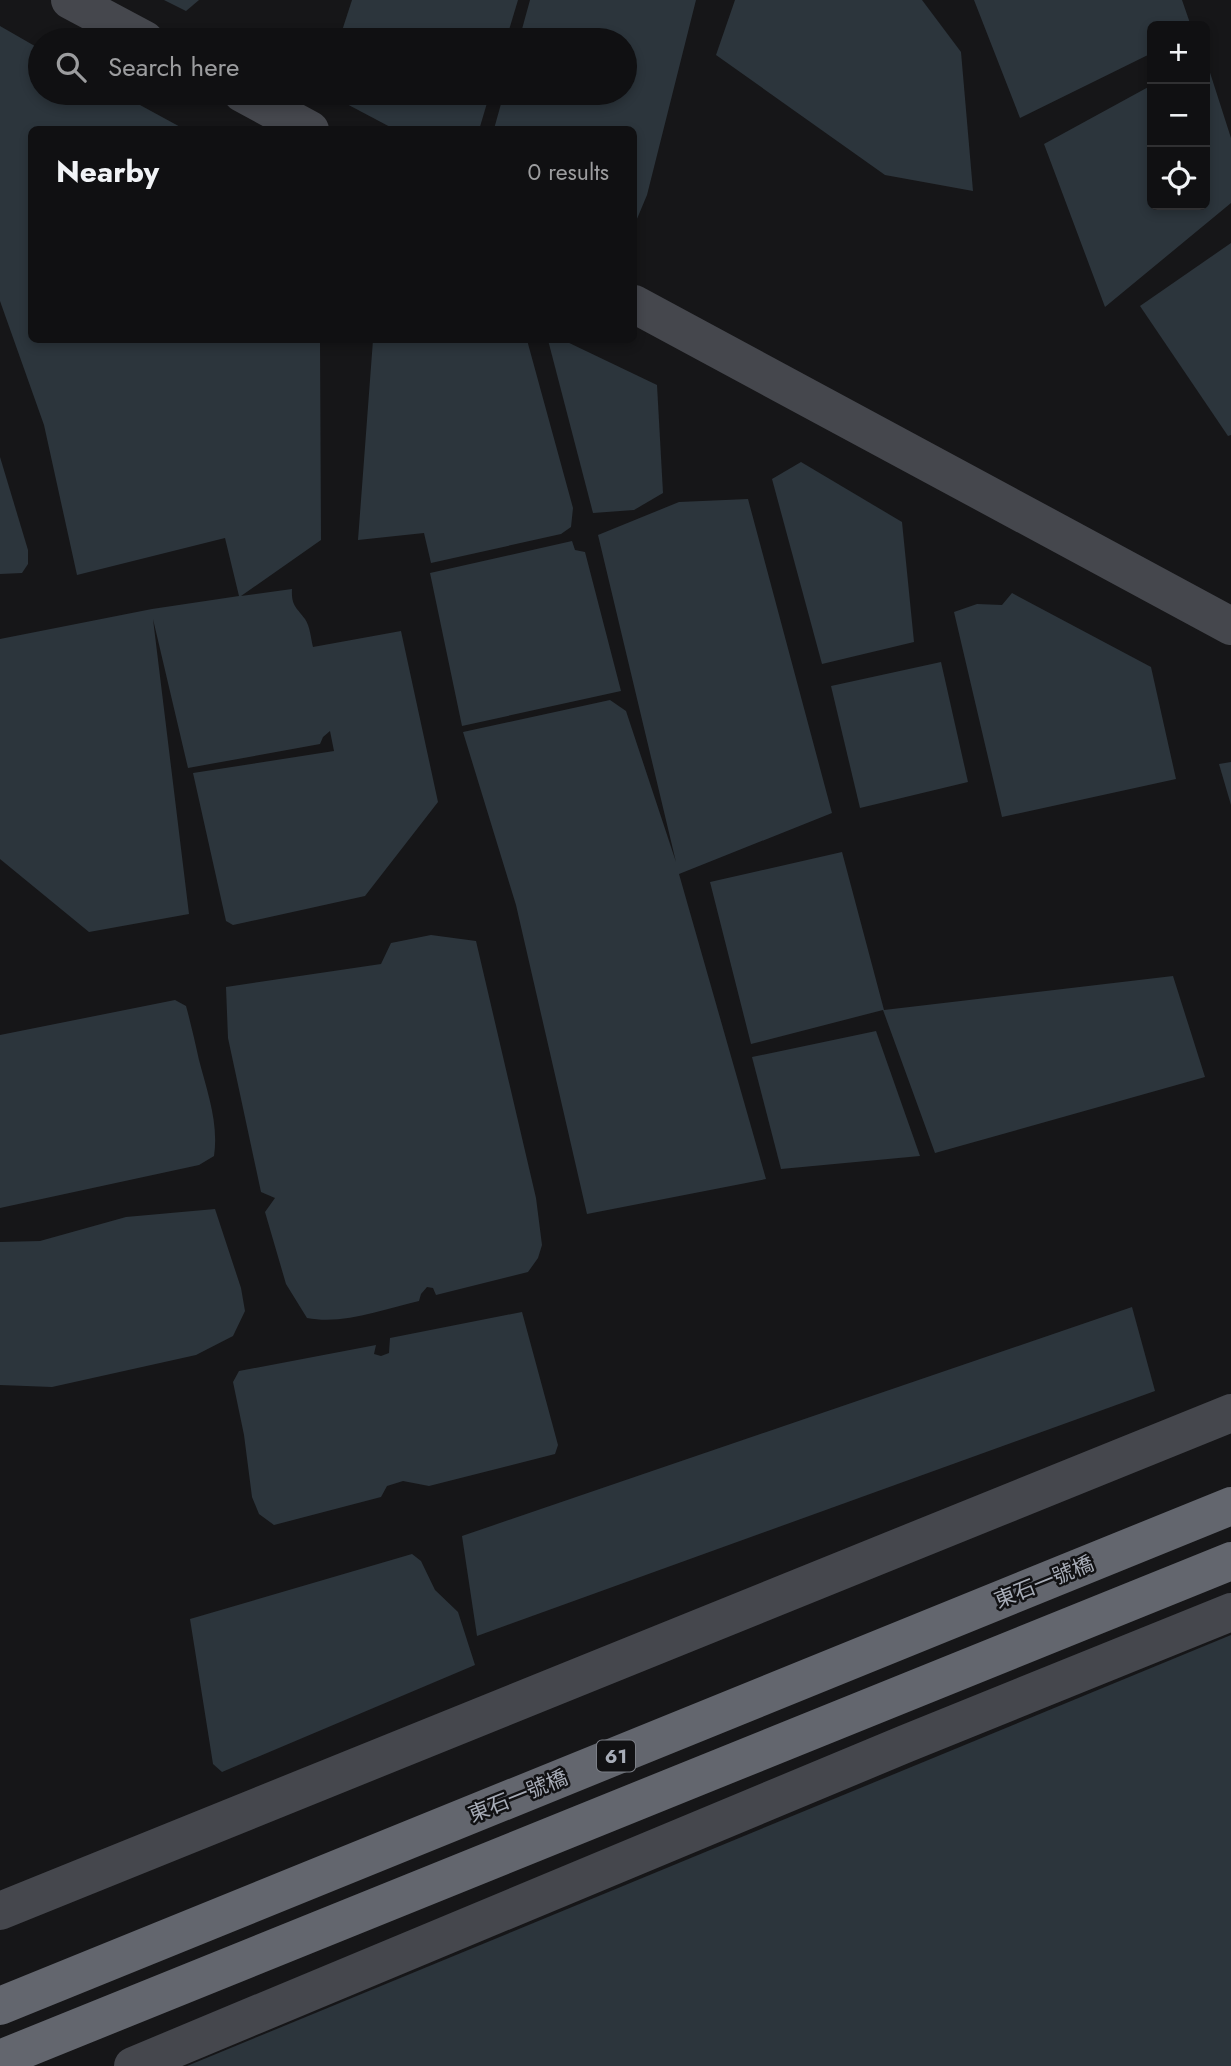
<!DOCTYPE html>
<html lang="en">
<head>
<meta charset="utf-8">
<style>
	:root { --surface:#101012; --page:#1e1e20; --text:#f1f3f6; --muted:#9c9d9f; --line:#303032 }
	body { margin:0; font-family:Jost,"Noto Sans TC",sans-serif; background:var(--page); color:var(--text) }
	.controls { position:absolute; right:21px; top:21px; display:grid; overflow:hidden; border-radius:10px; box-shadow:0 4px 10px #0003 }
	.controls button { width:63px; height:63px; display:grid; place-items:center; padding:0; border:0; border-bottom:2px solid var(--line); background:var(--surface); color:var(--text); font:35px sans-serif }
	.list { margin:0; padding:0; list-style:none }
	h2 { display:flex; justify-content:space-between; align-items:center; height:91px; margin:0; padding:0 28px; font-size:30px }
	h2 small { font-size:23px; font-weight:400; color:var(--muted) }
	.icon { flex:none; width:38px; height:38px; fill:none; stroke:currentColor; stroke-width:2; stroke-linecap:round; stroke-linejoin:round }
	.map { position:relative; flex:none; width:1231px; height:2066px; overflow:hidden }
	.search { position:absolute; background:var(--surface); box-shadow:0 4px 10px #0003; left:28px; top:28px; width:609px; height:77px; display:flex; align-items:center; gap:18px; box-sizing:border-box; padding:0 24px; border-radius:38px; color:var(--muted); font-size:26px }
	.panel { position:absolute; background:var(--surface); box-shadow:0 4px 10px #0003; left:28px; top:126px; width:609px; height:217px; border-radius:10px }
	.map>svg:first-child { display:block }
	.water { fill:#2c353c }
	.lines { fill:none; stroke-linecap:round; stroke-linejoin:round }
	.secondary { stroke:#45474d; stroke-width:38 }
	.highway { stroke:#63666e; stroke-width:38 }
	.labels { text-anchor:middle; stroke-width:5; stroke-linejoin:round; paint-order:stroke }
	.shield { fill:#111113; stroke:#7b7e86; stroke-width:2 }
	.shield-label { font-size:19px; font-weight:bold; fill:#a8adb8 }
	.street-label { font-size:21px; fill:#a8adb8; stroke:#111113 }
</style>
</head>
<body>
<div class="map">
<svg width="1231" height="2066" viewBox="0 0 1231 2066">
	<rect width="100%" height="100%" fill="#161618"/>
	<g class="water">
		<polygon points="164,0 199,0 186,11"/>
		<polygon points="352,0 518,0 506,40 339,40"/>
		<polygon points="530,0 696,0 647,195 634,226 634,130 494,129 504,93 625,93 625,40 519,40"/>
		<polygon points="735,0 922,0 961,52 973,191 885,175 716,55"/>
		<polygon points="974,0 1182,0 1191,26 1152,26 1152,53 1020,118"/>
		<path d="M 0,26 L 40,49 L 40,93 L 118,93 L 184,129 L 32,130 L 32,340 L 320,340 L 321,540 L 241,596 L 292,589 C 291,606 297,608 305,619 C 310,626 311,639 313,647 L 401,631 L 438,802 L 365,896 L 233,925 L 226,921 L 193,773 L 334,751 L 330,731 L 323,737 L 320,744 L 188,768 L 153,619 L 189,914 L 89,932 L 0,859 L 0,639 L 152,609 L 239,596 L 225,538 L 77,575 L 44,425 L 0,301 Z"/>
		<polygon points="1205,57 1231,138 1231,203 1105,307 1044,144 1152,85 1152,205 1205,205"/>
		<polygon points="326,93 490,93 479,130 394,129"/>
		<polygon points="1231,243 1231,435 1228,436 1140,306"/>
		<polygon points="373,340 527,340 573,508 571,527 561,534 431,563 424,533 358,540"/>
		<polygon points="548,340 563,340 657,385 663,493 634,510 593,513"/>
		<polygon points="0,457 28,550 28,564 22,573 0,574"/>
		<polygon points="801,462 902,522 914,642 822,664 772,479"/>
		<polygon points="748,499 832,813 679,874 766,1179 587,1214 516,905 463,732 610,700 626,711 676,862 598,535 679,502"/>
		<polygon points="572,541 575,550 585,552 621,691 462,726 430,573"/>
		<polygon points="1012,593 1151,667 1176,779 1002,817 954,612 977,604 1002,605"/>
		<polygon points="941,662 968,782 860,808 831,686"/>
		<polygon points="1231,762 1231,805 1219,764"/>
		<polygon points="842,852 884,1010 1173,976 1205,1077 935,1153 883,1010 751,1044 710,882"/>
		<path d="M 431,935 L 476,941 L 536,1198 L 542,1245 L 538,1258 L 528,1272 L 436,1295 L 433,1288 L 427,1287 L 421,1294 L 419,1301 C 384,1309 344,1325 307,1318 L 286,1284 L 265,1212 L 275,1198 L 261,1192 L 228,1038 L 226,987 L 381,964 L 391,943 Z"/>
		<path d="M 175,1000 L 186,1006 C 191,1024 195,1042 199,1060 C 207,1091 219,1123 214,1156 L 199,1165 L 0,1208 L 0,1035 Z"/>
		<polygon points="876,1031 920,1156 781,1169 752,1057"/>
		<polygon points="215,1209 241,1288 245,1311 233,1336 196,1355 52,1387 0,1385 0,1242 40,1241 126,1217"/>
		<polygon points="1132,1307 1155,1391 477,1636 462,1536"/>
		<polygon points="522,1312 558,1445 555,1454 429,1486 403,1481 387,1486 381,1497 274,1525 259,1514 252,1497 244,1435 233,1382 239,1371 376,1345 374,1354 381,1356 389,1353 390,1338"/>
		<polygon points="412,1554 421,1561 435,1590 458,1612 475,1665 222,1772 213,1764 190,1619"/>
		<polygon points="1231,1635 1231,2066 187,2066"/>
	</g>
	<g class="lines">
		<g class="secondary">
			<polyline points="70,0 145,40"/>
			<polyline points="242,93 310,130"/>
			<polyline points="634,304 1231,626"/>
			<polyline points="0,1911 1231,1413"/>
			<polyline points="133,2066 905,1744 1231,1612"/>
		</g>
		<g class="highway">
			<polyline points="0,2006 1231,1506"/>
			<polyline points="0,2059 1231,1561"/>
		</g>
	</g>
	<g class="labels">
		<rect class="shield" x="597" y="1740.5" width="38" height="31" rx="5"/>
		<g class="shield-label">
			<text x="616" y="1763">61</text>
		</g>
		<g class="street-label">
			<text transform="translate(1044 1582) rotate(-22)" y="7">東石一號橋</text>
			<text transform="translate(518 1796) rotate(-22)" y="7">東石一號橋</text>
		</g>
	</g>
</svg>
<div class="controls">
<button>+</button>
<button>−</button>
<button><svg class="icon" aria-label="locate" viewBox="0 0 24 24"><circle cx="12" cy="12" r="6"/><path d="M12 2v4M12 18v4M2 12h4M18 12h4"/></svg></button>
</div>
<div class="search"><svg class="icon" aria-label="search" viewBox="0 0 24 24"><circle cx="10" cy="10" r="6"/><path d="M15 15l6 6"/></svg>Search here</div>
<section class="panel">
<h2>Nearby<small>0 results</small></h2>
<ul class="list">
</ul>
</section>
</div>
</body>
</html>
